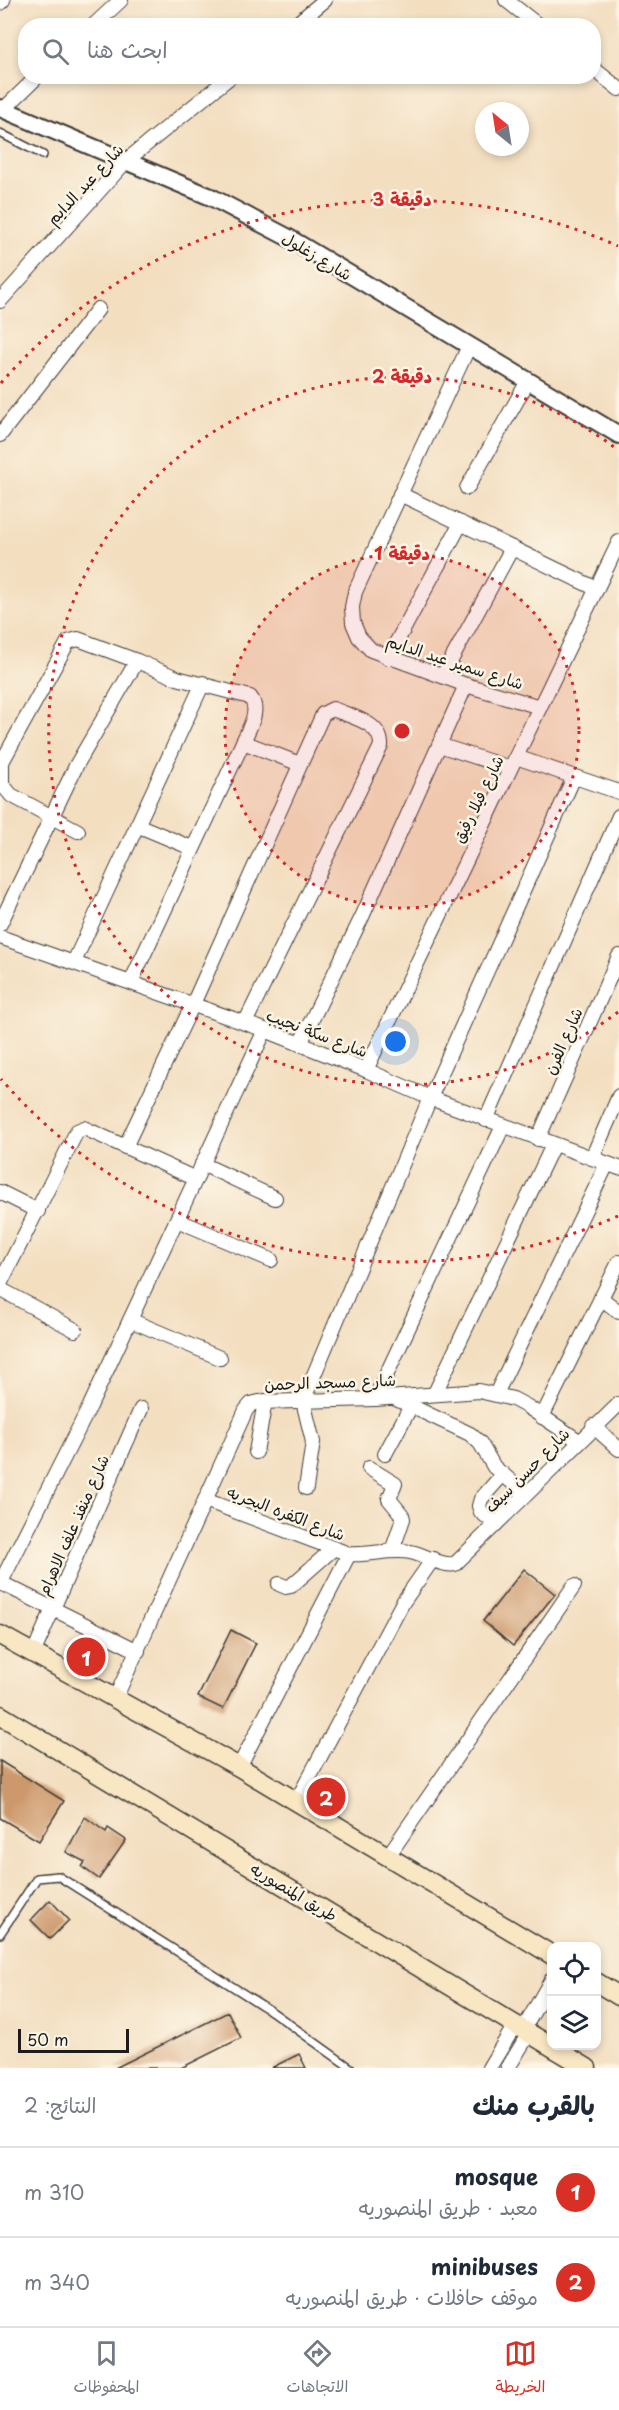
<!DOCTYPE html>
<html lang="ar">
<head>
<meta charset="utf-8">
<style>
	:root { --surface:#fff; --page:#f6f6f7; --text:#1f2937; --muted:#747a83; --line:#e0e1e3; --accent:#d93025 }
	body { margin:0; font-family:"Playpen Sans","Playpen Sans Arabic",sans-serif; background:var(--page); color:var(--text); direction:rtl }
	.controls { position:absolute; right:18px; bottom:18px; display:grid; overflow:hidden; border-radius:12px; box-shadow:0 3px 9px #0003 }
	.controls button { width:54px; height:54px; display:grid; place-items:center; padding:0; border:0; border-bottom:2px solid var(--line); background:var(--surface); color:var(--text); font:30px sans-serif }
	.compass { position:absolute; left:475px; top:102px; width:54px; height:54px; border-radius:50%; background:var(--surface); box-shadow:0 3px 9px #0003; rotate:330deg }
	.scale { position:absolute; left:18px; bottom:15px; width:111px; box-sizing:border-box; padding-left:6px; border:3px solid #1c1c1c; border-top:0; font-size:16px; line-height:21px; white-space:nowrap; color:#1c1c1c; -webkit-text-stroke:4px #fcf5e5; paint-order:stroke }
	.you { position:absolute; left:396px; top:1042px; width:21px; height:21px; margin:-15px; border:4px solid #fff; border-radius:50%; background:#1a73e8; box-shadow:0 0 0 9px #1a73e833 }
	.badge { display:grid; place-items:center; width:39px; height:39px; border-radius:50%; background:var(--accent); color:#fff; font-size:20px; font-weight:700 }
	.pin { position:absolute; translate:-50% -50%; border:3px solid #fff; box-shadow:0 2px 6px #0006 }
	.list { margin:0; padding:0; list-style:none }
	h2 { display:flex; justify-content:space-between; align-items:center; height:78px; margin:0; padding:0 24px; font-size:26px }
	h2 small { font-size:20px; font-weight:400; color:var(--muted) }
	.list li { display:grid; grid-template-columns:39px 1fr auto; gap:18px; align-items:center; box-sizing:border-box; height:90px; padding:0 24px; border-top:2px solid var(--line) }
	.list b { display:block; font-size:22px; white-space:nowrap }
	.list p { margin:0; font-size:20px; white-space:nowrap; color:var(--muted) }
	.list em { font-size:20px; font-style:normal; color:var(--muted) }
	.icon { flex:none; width:33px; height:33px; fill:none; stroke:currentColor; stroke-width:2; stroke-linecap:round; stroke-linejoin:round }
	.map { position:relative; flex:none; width:619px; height:2068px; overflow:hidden; direction:ltr }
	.search { position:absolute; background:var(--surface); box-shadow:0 3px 9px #0003; left:18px; right:18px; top:18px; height:66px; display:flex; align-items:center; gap:15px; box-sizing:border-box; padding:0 21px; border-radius:24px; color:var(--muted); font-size:22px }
	.sheet { height:258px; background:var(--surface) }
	nav { display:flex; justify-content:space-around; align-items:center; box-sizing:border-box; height:84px; border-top:2px solid var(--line); background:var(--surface); font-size:16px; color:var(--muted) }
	nav a { display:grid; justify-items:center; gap:3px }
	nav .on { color:var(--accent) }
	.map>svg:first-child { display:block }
	.building { fill:#cd996c }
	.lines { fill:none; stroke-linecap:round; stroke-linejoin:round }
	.service-casing { stroke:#3c3935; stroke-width:10 }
	.minor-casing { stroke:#3c3935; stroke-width:16 }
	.tertiary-casing { stroke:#3c3935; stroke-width:20 }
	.secondary-casing { stroke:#3c3935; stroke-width:21 }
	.service { stroke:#fff; stroke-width:7 }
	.minor { stroke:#fff; stroke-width:14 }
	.tertiary { stroke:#fff; stroke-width:16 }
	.secondary { stroke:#f9e7c3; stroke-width:18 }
	.ring { fill:none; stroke:#d62828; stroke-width:3; stroke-dasharray:3 6 }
	.labels { text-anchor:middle; stroke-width:5; stroke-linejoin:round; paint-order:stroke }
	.street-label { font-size:16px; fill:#1c1c1c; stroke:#fcf5e5 }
	.centre { fill:#d62828; stroke:#fcf5e5; stroke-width:3 }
	.ring-label { font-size:18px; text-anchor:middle; font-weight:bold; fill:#d62828; stroke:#fcf5e5; stroke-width:5; stroke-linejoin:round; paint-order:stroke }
</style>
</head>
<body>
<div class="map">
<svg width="619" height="2068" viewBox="0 0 619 2068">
	<rect width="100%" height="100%" fill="#fcf5e5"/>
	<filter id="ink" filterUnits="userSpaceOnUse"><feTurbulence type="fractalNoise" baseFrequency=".0167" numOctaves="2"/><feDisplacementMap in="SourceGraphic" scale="12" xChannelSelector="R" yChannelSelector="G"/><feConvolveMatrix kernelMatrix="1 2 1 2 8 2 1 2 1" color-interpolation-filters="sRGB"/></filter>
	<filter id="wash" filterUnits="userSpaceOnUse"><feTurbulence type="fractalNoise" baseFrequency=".008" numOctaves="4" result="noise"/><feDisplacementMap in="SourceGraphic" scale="24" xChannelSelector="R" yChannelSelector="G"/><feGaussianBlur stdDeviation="1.35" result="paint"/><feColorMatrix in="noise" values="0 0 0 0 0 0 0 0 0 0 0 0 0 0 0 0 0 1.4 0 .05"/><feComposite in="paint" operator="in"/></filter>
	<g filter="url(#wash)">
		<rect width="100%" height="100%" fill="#f3dec0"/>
		<g id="blocks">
			<g class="building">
				<polygon points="524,1569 555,1594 513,1646 483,1621"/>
				<polygon points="231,1630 256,1643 223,1709 198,1697"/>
				<polygon points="0,1761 64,1801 39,1841 0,1818"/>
				<polygon points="85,1817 106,1832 108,1828 126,1840 99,1879 82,1867 85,1862 66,1852"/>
				<polygon points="50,1900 69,1920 50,1939 31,1920"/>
				<polygon points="228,2012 241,2038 181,2068 115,2068"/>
				<polygon points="299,2054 306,2068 271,2068"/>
			</g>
		</g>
	</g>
	<g filter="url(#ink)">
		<use href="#blocks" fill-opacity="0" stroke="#3c3935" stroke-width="1.5"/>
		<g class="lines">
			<defs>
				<g id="service">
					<polyline points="0,133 43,155"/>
					<polyline points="0,1934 37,1878 58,1876 271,2011 351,2068"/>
				</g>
				<g id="minor">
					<polyline points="506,0 539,26"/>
					<polyline points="0,3 3,0"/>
					<polyline points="93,26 121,0"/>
					<polyline points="294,26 325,0"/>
					<polyline points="594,69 619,89"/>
					<polyline points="4,109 38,76"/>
					<polyline points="0,301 127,160 231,76"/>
					<polyline points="469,346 355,592 352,607 353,623 359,637 371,650 466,685 540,707"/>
					<polyline points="0,435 98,309"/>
					<polyline points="467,488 528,381"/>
					<polyline points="400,494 597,589"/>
					<polyline points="388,658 461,523"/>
					<polyline points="443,675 512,548"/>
					<polyline points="243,742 300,764"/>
					<polyline points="439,745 510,768"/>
					<polyline points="516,757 619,792"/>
					<polyline points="137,825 192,848"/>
					<polyline points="78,831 11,795 2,784 2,762 68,642 78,639 137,661"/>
					<path d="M 0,924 L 77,764 L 137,661 L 177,678 L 250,697 C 261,710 249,728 243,742 L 131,982"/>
					<polyline points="0,937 265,1030 366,1070 430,1098 619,1168"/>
					<polyline points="74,962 203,683"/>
					<polyline points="300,1044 362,917 466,685"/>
					<polyline points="366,1070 619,542"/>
					<polyline points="486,1120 619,816"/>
					<polyline points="538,1139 619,956"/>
					<path d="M 125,1147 L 193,1004 L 323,714 L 333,709 C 351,717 382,722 381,746 L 245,1023"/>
					<polyline points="592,1158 619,1096"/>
					<polyline points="202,1164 275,1198"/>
					<polyline points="0,1192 38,1211"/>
					<polyline points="177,1220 271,1260"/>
					<polyline points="0,1284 77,1131 84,1128 196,1179"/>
					<polyline points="0,1289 75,1330"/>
					<polyline points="601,1298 619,1312"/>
					<polyline points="130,1320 220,1358"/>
					<polyline points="435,1393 553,1145"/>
					<polyline points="496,1394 607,1164"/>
					<polyline points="394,1398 470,1434 480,1443 494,1467 526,1494"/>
					<polyline points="375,1399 503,1126"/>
					<polyline points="542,1417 619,1262"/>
					<polyline points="593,1426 619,1449"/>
					<polyline points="256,1452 265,1401"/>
					<polyline points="385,1454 411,1406"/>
					<polyline points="369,1468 395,1484 389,1499 402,1515 403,1519 392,1551"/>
					<polyline points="306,1488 313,1442 303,1401 430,1098 574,777"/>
					<path d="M 205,1500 L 349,1554 C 369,1556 392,1548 410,1552 C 424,1554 441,1567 455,1564 L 619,1404"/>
					<polyline points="496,1524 481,1512 479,1506 481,1499 503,1474"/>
					<polyline points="1,1583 138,1651"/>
					<polyline points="0,1584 90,1406 265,1030"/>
					<polyline points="279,1584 286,1587 291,1586 333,1549"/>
					<polyline points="33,1654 141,1409"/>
					<polyline points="115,1699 246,1410 251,1404 259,1402 375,1399 479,1391 513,1399 528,1407 579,1441"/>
					<polyline points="239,1767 349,1554"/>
					<polyline points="296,1802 403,1602 433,1559"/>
					<polyline points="388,1856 574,1586"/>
					<polyline points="523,2030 552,1979"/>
					<polyline points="489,2068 515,2025"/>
					<polyline points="508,2068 529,2033"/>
				</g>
				<polyline id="tertiary" points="0,108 211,197 289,238 619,435"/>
				<g id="secondary">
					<polyline points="0,1635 239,1767 552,1955"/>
					<polyline points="0,1715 587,2068"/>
					<polyline points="596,1982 619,1996"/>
				</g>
			</defs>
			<use href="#service" class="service-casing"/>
			<use href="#minor" class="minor-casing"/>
			<use href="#tertiary" class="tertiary-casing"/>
			<use href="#secondary" class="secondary-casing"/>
			<use href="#service" class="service"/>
			<use href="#minor" class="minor"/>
			<use href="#tertiary" class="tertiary"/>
			<use href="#secondary" class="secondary"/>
		</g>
	</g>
	<circle cx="402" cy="731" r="177" fill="#d62828" fill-opacity=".12"/>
	<g class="ring">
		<circle cx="402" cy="731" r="177"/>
		<path d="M618 1012A354 354 0 1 1 618 450"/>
		<path d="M618 1216A531 531 0 0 1 1 1079M1 383A531 531 0 0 1 618 246"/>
	</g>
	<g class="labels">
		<g class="street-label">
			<text transform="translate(85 184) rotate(-47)" y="6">شارع عبد الدايم</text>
			<text transform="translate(317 256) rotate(31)" y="6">شارع زغلول</text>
			<text transform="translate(455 662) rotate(18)" y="6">شارع سمير عبد الدايم</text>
			<text transform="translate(478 799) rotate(-64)" y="6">شارع فيلا رفيق</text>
			<text transform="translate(317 1033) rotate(21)" y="6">شارع سكة نجيب</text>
			<text transform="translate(563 1041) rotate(-66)" y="6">شارع الفرن</text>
			<text transform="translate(330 1382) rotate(-2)" y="6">شارع مسجد الرحمن</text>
			<text transform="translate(527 1470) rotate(-45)" y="6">شارع حسن سيف</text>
			<text transform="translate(286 1513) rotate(21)" y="6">شارع الكفره البحريه</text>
			<text transform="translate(73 1525) rotate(-66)" y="6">شارع منفذ علف الاهرام</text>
			<text transform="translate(294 1892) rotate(31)" y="6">طريق المنصوريه</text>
		</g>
	</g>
	<circle cx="402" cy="731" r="9" class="centre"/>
	<g class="ring-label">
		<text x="402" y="206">3 دقيقة</text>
		<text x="402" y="383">2 دقيقة</text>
		<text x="402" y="560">1 دقيقة</text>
	</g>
</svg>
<div class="controls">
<button><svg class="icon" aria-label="locate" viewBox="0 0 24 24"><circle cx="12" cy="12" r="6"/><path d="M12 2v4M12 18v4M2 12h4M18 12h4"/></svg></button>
<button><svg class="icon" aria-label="layers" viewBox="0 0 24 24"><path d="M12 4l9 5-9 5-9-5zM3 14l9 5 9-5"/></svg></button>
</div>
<svg class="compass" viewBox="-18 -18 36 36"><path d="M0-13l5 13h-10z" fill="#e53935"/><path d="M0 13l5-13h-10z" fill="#747a83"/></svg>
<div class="scale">50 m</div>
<div class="you"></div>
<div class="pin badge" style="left:86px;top:1657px">1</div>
<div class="pin badge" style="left:326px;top:1797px">2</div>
<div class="search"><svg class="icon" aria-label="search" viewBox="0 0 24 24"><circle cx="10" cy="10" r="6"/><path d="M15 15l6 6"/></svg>ابحث هنا</div>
</div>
<section class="sheet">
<h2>بالقرب منك<small>النتائج: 2</small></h2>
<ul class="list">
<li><span class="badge">1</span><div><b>mosque</b><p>معبد · طريق المنصوريه</p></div><em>310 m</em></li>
<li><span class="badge">2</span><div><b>minibuses</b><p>موقف حافلات · طريق المنصوريه</p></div><em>340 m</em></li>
</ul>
</section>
<nav>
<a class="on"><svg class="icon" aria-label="map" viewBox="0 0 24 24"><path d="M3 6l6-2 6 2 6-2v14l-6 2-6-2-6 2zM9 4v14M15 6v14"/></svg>الخريطة</a>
<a><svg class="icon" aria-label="directions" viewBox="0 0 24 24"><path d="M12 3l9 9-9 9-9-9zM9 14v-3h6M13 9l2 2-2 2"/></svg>الاتجاهات</a>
<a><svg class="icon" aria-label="saved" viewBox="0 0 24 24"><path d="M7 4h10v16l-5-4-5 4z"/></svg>المحفوظات</a>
</nav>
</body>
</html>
